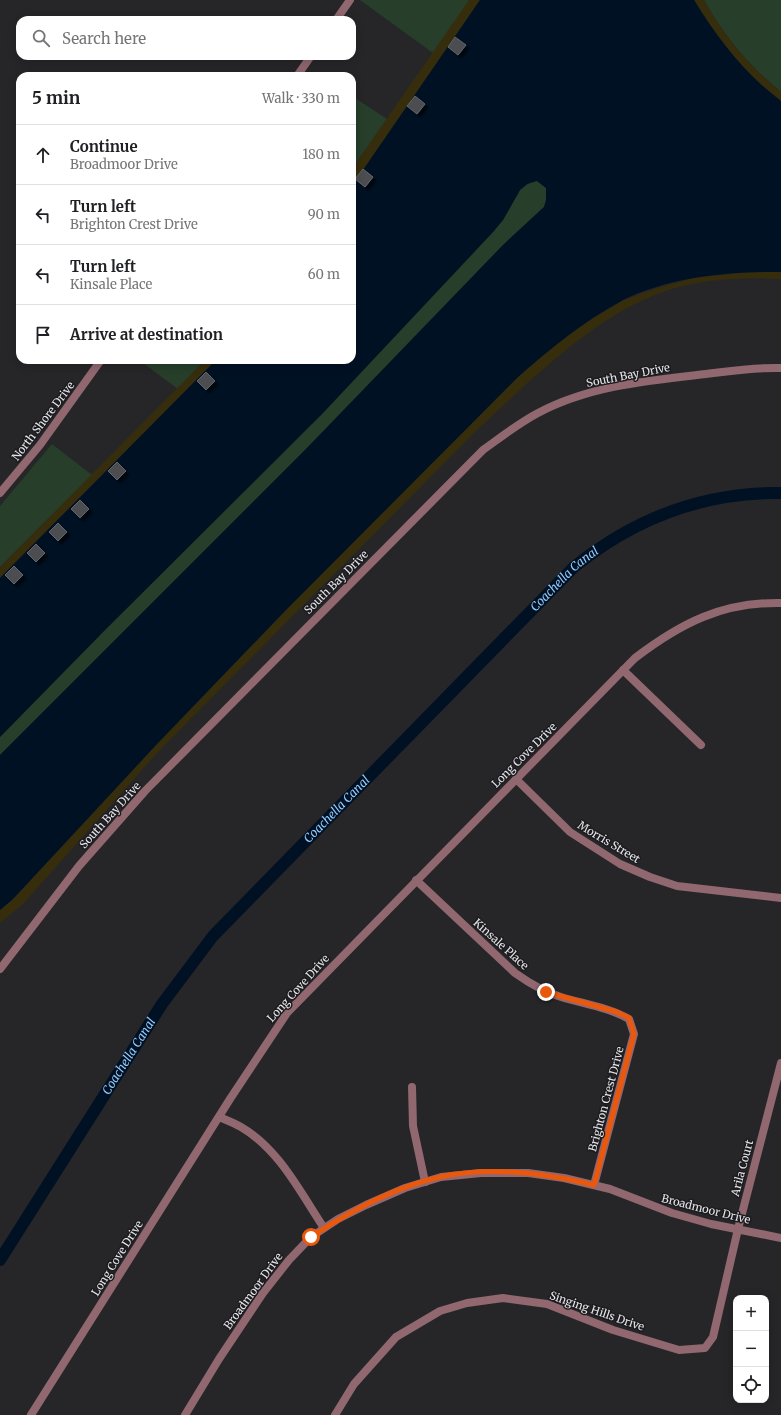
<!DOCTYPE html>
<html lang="en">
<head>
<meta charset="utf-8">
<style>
	:root { --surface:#fff; --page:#f2f2f2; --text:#202124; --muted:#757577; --line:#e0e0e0 }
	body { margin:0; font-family:Merriweather,serif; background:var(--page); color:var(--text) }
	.controls { position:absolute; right:12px; bottom:12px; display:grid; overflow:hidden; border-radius:8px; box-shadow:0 2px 10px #0003 }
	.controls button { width:36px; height:36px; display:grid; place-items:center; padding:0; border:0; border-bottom:1px solid var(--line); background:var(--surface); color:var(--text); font:20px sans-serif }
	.stop { position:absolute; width:12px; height:12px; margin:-9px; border:3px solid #ea580c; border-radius:50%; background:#fff }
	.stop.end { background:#ea580c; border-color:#fff; box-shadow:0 1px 4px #0008 }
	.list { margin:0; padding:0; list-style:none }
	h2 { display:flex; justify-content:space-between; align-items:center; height:52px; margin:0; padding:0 16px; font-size:17px }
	h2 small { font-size:13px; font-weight:400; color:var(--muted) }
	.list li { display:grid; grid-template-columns:26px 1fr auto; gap:12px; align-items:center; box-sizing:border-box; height:60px; padding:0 16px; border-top:1px solid var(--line) }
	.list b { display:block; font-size:15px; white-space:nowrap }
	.list p { margin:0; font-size:13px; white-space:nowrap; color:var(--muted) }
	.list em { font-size:13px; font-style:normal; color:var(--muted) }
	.icon { flex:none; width:22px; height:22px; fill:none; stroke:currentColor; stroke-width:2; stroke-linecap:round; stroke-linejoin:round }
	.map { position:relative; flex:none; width:781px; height:1415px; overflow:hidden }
	.search { position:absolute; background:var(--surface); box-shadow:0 2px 10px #0003; left:16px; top:16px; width:340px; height:44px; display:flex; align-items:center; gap:10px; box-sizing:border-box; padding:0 14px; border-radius:12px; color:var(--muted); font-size:15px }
	.panel { position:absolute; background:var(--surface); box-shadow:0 2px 10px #0003; left:16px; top:72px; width:340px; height:292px; border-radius:12px }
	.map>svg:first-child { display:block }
	.green { fill:#263e2a }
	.sand { fill:#362d0c }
	.water { fill:#001124 }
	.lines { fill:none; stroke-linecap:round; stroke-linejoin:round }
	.canal { stroke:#001124; stroke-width:12 }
	.building { fill:#4c4d51; stroke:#646569; filter:url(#shadow) }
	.street { stroke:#916770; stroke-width:8 }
	.route { stroke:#ea580c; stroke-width:5 }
	.labels { text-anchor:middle; stroke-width:3; stroke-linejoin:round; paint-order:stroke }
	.street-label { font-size:11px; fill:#e6e6e9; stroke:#1c1c20 }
	.water-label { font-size:12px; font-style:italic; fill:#92cafc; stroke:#1c1c20 }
</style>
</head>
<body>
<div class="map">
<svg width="781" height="1415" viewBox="0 0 781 1415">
	<defs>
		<filter id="shadow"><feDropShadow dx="3.5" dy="3.5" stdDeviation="1" flood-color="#0009"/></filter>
	</defs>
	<rect width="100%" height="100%" fill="#262629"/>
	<g class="green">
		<polygon points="360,0 470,0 433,53"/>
		<path d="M 704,0 L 781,0 L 781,92 C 750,67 723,35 704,0 Z"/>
		<polygon points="352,96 387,119 352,169"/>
		<polygon points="532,181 537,181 546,188 546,200 544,207 503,245 306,449 0,755 0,737 104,631 322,414 493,232 503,220 520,190"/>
		<polygon points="139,360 205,360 178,389"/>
		<polygon points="52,444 92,475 0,567 0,506"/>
	</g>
	<g class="sand">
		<polygon points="469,0 480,0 352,186 352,169"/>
		<path d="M 694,0 L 704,0 C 723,35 750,67 781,92 L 781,101 C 746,75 717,38 694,0 Z"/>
		<path d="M 753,272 L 781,272 L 781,279 C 739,277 695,279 655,295 C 589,321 528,383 476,431 L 158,752 L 23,904 L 0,923 L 0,910 L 13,899 L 157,744 L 284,612 L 518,377 L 548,350 L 585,323 L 624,300 L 654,289 L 697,277 Z"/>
		<polygon points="205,360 216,360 0,578 0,567"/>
	</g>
	<path class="water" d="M 480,0 L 694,0 C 717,38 746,75 781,101 L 781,272 C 731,271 669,277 623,300 C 584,321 551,348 518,377 L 284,612 L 157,744 L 13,899 L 0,910 L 0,755 L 306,449 L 503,245 L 544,207 L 546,200 L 546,188 L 537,181 L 527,184 L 520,190 L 503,220 L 493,232 L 322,414 L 104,631 L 0,737 L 0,578 L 216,360 L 352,360 L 352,186 Z"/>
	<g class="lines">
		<path class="canal" id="s1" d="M 0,1260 L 162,1004 L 213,936 L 574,567 C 635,518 702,492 781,493"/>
	</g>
	<g class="building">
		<polygon points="455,37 466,45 458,55 448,47"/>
		<polygon points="415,96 425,104 417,114 407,106"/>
		<polygon points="363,169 373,177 365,187 355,179"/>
		<polygon points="206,372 215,381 206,390 197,381"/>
		<polygon points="117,462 126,471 117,480 108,471"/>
		<polygon points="80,500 89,509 80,518 71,509"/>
		<polygon points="58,523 67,532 58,541 49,532"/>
		<polygon points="36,544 45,553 36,562 27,553"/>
		<polygon points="14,566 23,575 14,584 5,575"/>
	</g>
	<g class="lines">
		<g class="street">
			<polyline points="336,20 350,0"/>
			<polyline points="297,76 311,56"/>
			<polyline points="0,493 40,445 101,360"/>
			<polyline points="623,670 701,745"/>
			<polyline points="516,779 570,832 620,864 650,877 677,886 781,898"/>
			<path d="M 416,880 L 515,973 C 529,983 544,992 561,997 C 584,1004 608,1007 629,1019 L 634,1034 L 594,1185"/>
			<path d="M 0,969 L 79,866 L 145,791 L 483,450 C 501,437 519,423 538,413 C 587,387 643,381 697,375 C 725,372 753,367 781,368"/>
			<polyline points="412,1087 413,1126 425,1182"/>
			<path d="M 219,1117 C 226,1120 234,1123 241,1127 C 279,1149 300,1192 324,1228"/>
			<path d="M 31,1415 L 230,1099 L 287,1013 L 635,658 C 681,623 722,602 781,603"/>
			<polyline points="185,1415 219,1359 263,1293 289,1260 311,1237 338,1219 366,1205 405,1188 441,1177 481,1173 528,1173 564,1178 610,1189 672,1213 711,1224 781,1238"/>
			<polyline points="335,1415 354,1384 396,1337 440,1311 467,1303 503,1298 547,1304 613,1330 679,1350 705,1348 713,1337 738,1229 781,1063"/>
		</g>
	</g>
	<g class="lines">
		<path class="route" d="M 311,1237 C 350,1211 394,1187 440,1177 C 490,1166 545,1173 594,1185 L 634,1034 L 629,1018 L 617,1012 L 546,992"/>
	</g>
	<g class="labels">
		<g class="street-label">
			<text transform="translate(628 375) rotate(-11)" y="4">South Bay Drive</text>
			<text transform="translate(43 421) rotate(-53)" y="4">North Shore Drive</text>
			<text transform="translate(336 582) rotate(-45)" y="4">South Bay Drive</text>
			<text transform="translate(524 755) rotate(-45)" y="4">Long Cove Drive</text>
			<text transform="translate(110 815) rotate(-48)" y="4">South Bay Drive</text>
			<text transform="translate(609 842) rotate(31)" y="4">Morris Street</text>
			<text transform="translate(501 944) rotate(42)" y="4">Kinsale Place</text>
			<text transform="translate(298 988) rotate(-48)" y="4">Long Cove Drive</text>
			<text transform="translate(606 1099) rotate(-75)" y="4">Brighton Crest Drive</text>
			<text transform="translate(742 1168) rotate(-75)" y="4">Arila Court</text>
			<text transform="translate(706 1209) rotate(14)" y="4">Broadmoor Drive</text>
			<text transform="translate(117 1258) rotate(-58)" y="4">Long Cove Drive</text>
			<text transform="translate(253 1291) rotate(-54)" y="4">Broadmoor Drive</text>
			<text transform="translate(597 1311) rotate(19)" y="4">Singing Hills Drive</text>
		</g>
		<g class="water-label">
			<text dy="4" stroke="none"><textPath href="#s1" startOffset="889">Coachella Canal</textPath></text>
			<text dy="4" stroke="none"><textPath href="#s1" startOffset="565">Coachella Canal</textPath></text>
			<text dy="4" stroke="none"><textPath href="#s1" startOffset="241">Coachella Canal</textPath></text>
		</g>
	</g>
</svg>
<div class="controls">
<button>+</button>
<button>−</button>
<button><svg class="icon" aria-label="locate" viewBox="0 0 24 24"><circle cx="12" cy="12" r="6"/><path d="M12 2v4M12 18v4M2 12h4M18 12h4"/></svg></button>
</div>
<div class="stop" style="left:311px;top:1237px"></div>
<div class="stop end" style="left:546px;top:992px"></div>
<div class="search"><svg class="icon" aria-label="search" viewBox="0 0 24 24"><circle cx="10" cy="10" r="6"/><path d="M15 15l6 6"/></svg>Search here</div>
<section class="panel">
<h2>5 min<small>Walk · 330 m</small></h2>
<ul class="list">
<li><svg class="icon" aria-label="ahead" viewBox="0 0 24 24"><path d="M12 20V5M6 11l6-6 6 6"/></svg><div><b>Continue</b><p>Broadmoor Drive</p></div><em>180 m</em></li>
<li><svg class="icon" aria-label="left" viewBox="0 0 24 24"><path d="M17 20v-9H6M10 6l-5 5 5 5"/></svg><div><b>Turn left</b><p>Brighton Crest Drive</p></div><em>90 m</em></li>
<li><svg class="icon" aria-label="left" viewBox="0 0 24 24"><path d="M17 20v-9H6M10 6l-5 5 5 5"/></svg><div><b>Turn left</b><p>Kinsale Place</p></div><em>60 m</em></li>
<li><svg class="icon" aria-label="arrive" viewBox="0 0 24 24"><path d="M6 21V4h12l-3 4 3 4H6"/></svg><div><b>Arrive at destination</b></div></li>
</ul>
</section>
</div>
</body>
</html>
